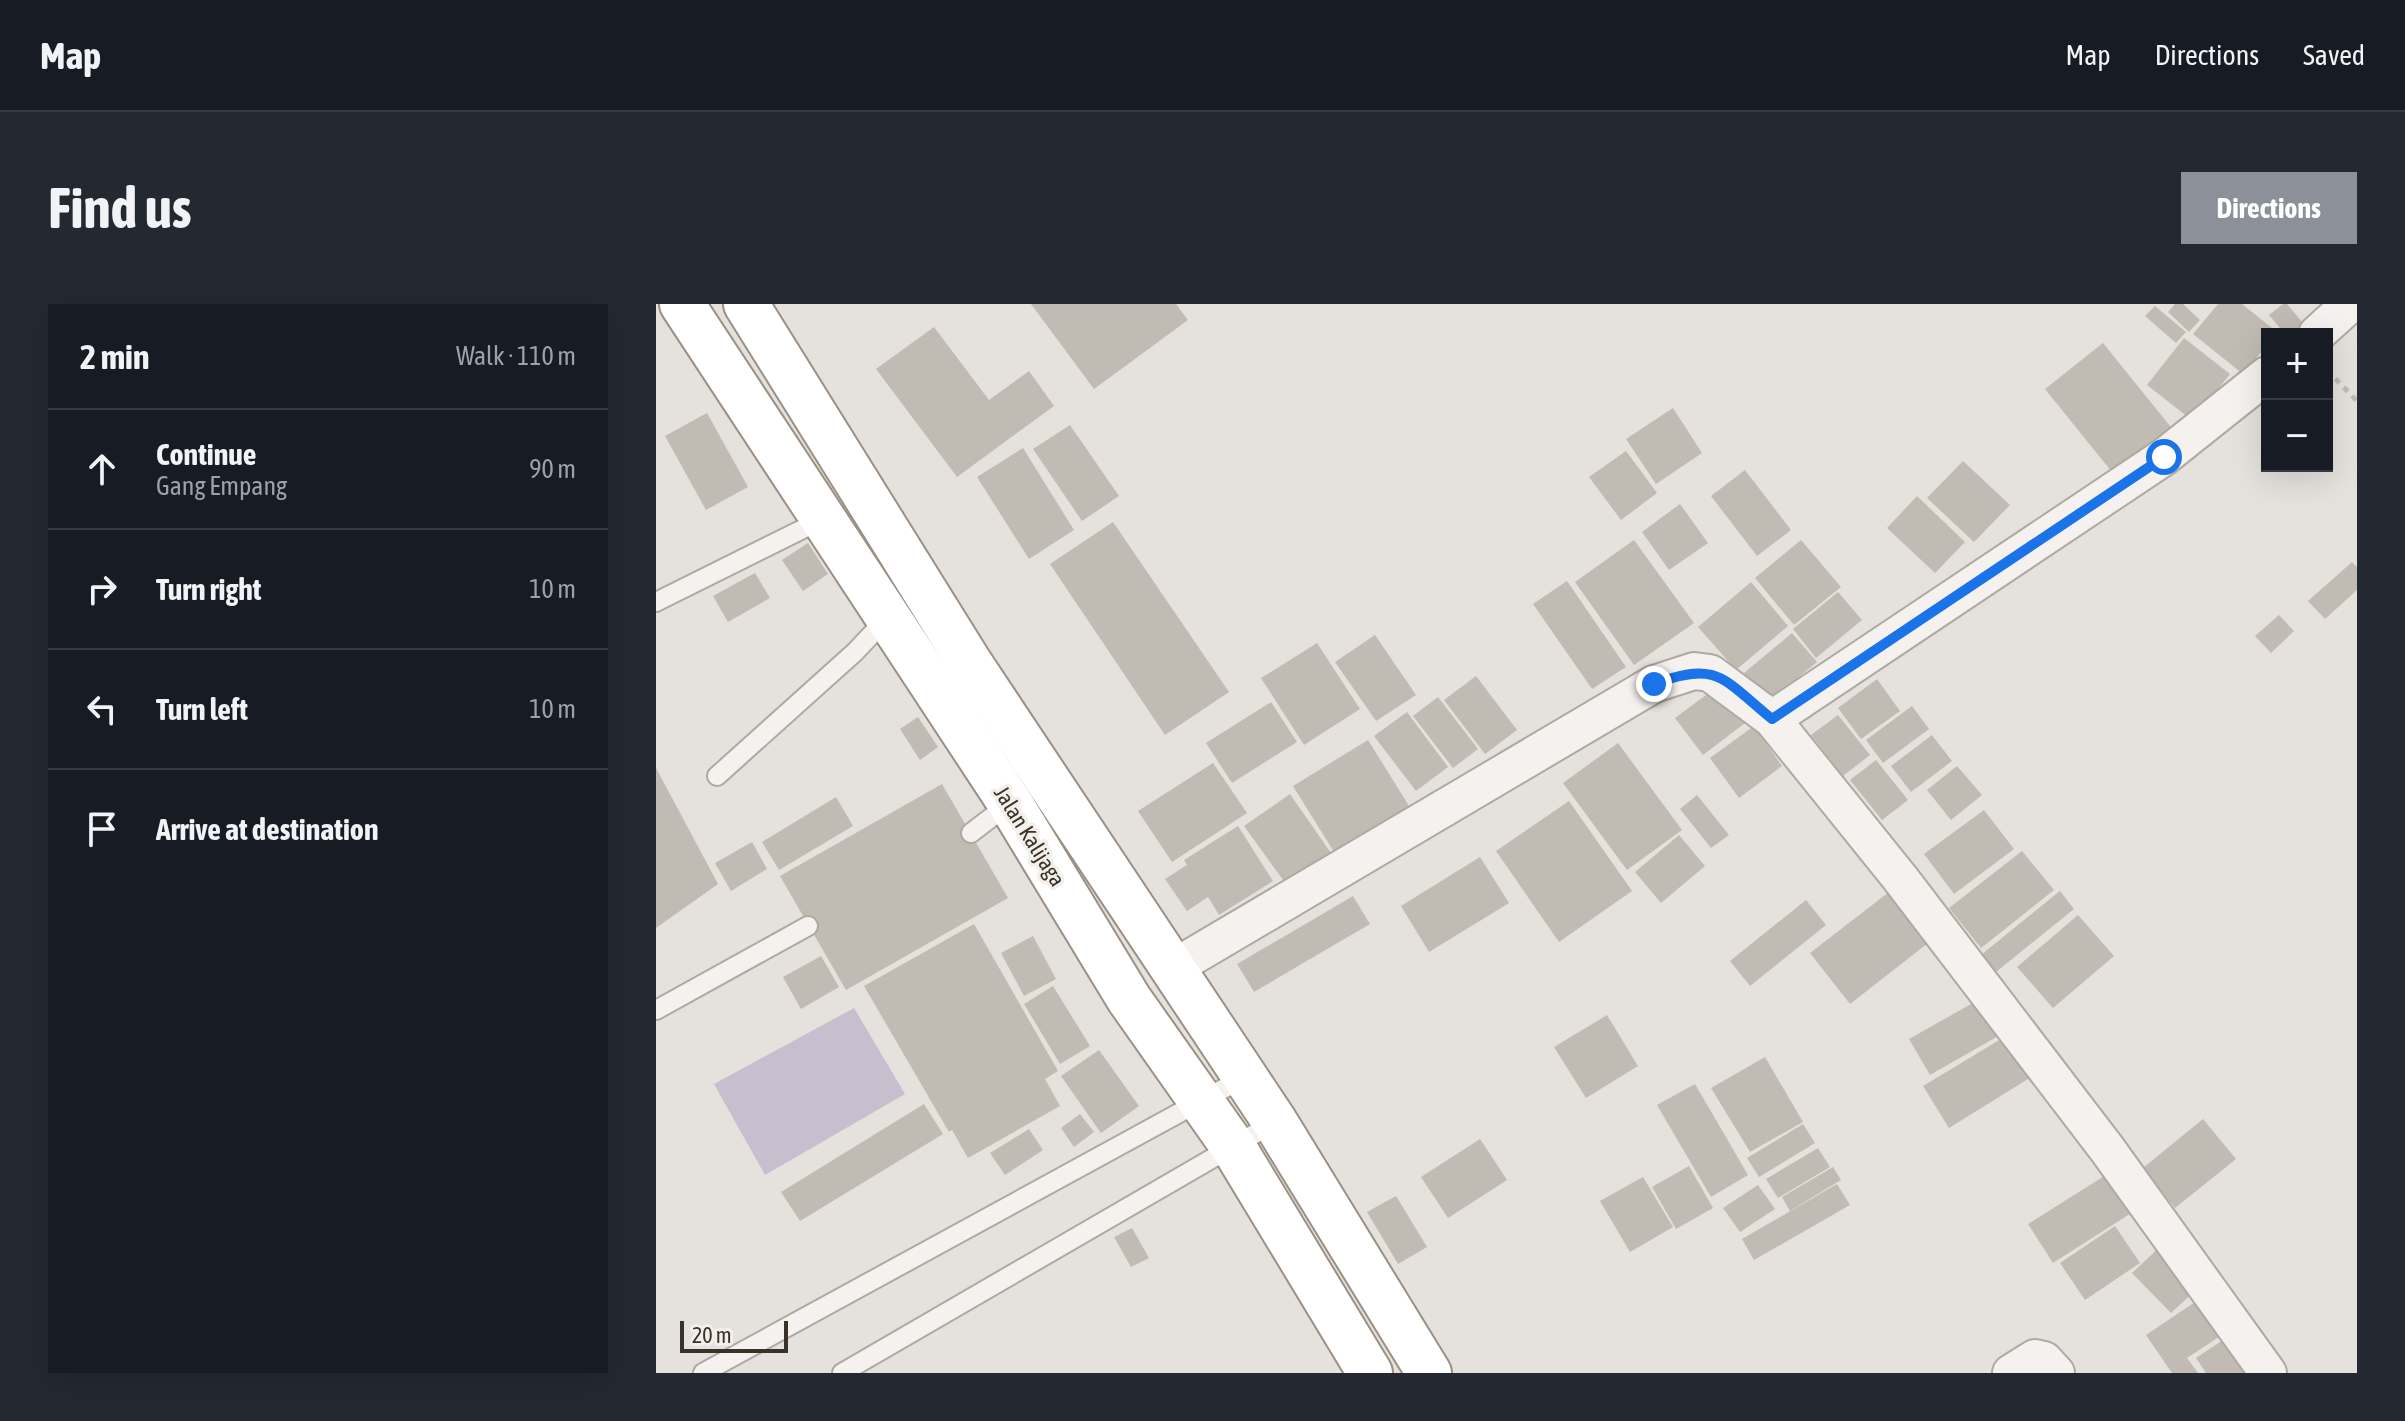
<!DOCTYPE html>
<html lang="en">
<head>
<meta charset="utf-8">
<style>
	:root { --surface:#171b24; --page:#242831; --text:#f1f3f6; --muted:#9ea1a6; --line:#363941; --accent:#8c9099 }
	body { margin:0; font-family:"Asap Condensed",sans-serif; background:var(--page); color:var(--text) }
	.controls { position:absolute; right:24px; top:24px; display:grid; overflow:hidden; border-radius:0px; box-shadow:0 8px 32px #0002 }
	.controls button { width:72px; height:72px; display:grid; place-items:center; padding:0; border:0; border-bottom:2px solid var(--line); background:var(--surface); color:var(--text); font:40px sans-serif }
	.scale { position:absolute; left:24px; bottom:20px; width:108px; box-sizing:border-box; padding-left:8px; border:4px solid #3a3227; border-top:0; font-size:22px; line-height:28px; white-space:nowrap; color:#3a3227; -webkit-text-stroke:6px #f3efeb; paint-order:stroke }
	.stop { position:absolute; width:24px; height:24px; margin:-18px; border:6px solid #1a73e8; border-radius:50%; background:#fff }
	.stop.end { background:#1a73e8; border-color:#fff; box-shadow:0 2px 8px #0008 }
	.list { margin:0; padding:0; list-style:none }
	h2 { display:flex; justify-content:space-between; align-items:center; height:104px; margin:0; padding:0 32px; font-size:34px }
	h2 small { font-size:26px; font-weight:400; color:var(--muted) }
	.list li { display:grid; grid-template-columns:52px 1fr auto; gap:24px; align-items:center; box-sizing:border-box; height:120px; padding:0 32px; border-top:2px solid var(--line) }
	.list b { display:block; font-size:30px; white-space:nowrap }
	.list p { margin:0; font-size:26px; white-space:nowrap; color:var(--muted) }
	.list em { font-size:26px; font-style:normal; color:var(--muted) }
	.icon { flex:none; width:44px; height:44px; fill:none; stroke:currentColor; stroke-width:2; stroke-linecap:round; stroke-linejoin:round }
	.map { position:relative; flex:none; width:1701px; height:1069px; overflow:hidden; border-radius:0px }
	header { display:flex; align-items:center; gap:48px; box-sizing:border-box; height:112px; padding:0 40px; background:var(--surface); border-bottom:2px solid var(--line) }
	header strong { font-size:38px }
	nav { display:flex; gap:44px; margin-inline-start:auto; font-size:28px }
	.intro { display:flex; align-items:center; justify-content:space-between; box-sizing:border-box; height:192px; padding:0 48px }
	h1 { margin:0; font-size:56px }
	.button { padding:20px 36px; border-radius:0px; background:var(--accent); color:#fff; font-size:28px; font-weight:700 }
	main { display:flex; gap:48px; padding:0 48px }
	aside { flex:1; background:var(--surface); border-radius:0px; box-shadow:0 8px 32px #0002 }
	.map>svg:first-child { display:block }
	.green { fill:#c9bece }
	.building { fill:#c1bbb4 }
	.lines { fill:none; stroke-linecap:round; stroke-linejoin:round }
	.lane-casing { stroke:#aea9a2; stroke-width:22 }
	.street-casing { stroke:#aea9a2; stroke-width:40 }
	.highway-casing { stroke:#9b9084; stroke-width:48 }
	.path { stroke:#c0bcb6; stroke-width:5; stroke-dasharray:6 6; stroke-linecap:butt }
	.lane { stroke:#f4f1ee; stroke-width:18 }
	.street { stroke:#f4f1ee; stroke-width:36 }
	.highway { stroke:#fff; stroke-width:44 }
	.route { stroke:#1a73e8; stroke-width:10 }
	.labels { text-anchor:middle; stroke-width:7; stroke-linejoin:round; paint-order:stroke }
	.street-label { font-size:22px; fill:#3a3227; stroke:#f3efeb }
</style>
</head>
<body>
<header>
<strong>Map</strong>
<nav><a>Map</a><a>Directions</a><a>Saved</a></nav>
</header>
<div class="intro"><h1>Find us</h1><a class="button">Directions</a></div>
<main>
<aside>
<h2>2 min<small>Walk · 110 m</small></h2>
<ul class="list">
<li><svg class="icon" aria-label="ahead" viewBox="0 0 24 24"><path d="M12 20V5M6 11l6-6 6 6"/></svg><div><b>Continue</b><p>Gang Empang</p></div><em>90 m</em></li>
<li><svg class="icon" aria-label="right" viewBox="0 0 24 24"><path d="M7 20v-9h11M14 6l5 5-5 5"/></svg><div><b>Turn right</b></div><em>10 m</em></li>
<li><svg class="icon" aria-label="left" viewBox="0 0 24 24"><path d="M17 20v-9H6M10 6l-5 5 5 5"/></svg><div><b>Turn left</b></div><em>10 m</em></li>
<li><svg class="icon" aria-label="arrive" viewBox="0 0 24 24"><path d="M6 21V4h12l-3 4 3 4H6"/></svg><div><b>Arrive at destination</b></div></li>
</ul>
</aside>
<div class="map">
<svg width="1701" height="1069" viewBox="0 0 1701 1069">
	<rect width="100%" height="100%" fill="#e5e1dc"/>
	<polygon class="green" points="198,704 249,790 109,871 58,780"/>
	<g class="building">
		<polygon points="375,0 520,0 532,16 438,85"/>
		<polygon points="1519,0 1527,0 1544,16 1533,28 1512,8"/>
		<polygon points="1562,0 1586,0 1621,28 1611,30 1611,41 1587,70 1537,30"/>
		<polygon points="1627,0 1631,0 1652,25 1647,30 1629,30 1613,11"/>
		<polygon points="1499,2 1530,28 1520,39 1489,12"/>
		<polygon points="278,23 333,96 373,67 398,102 301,173 220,65"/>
		<polygon points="1528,34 1574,70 1537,117 1491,81"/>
		<polygon points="1447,39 1518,127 1460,173 1389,85"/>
		<polygon points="1017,104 1046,149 1000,180 970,135"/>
		<polygon points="51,109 92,183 50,206 9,132"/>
		<polygon points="414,121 463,192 426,217 377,145"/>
		<polygon points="367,144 418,226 373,255 321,173"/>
		<polygon points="970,147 1001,189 965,216 933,173"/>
		<polygon points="1307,157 1354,201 1318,238 1271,194"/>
		<polygon points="1089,166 1135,226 1101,252 1055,192"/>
		<polygon points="1261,192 1309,238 1279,269 1231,224"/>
		<polygon points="1024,200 1052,239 1013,266 986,228"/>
		<polygon points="457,218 573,388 509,431 394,260"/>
		<polygon points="978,236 1038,319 978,361 919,278"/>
		<polygon points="1145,236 1185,283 1138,321 1099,274"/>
		<polygon points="152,239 172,270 147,287 126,256"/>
		<polygon points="1696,258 1701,263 1701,286 1669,315 1652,297"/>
		<polygon points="99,269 114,294 72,318 57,292"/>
		<polygon points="911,277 970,363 936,385 877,300"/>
		<polygon points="1095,278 1132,322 1080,366 1042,323"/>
		<polygon points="1182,288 1206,316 1160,354 1137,325"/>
		<polygon points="1623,311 1638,327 1615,349 1599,332"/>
		<polygon points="1136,329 1161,358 1113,398 1088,369"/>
		<polygon points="719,331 760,391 720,417 679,358"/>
		<polygon points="661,339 704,405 648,441 605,374"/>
		<polygon points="820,372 861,426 829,450 788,396"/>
		<polygon points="1221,375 1244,407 1205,435 1182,404"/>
		<polygon points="1062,382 1089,419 1047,451 1019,414"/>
		<polygon points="782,393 822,445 797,464 757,412"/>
		<polygon points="615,398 641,438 576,479 550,439"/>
		<polygon points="1256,402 1273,425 1227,459 1210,436"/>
		<polygon points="751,408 792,463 760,487 718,432"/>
		<polygon points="1182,411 1214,451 1187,472 1155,431"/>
		<polygon points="262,413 282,443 264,456 244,425"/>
		<polygon points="1098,422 1126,462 1083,494 1054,454"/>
		<polygon points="1276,431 1296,457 1255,488 1235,462"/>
		<polygon points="712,436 758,510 683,556 637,482"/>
		<polygon points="962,439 1026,526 971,566 907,479"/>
		<polygon points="1220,456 1252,496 1226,516 1194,476"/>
		<polygon points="557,459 591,509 516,558 482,507"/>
		<polygon points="1301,462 1326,491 1295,516 1271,486"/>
		<polygon points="0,464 62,580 0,624"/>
		<polygon points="286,480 352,594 190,686 124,572"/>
		<polygon points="634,490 675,549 630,580 588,522"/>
		<polygon points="1041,491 1073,531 1055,544 1024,505"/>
		<polygon points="180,493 197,522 123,566 106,538"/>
		<polygon points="913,497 976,587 903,638 840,547"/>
		<polygon points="1328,506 1358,545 1298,590 1268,550"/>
		<polygon points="582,522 617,577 563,611 552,593 531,607 509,575 531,561 528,556"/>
		<polygon points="1023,531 1049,562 1005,599 979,568"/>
		<polygon points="96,538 111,565 75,587 59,559"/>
		<polygon points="1366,547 1398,586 1325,644 1293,604"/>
		<polygon points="824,553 853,599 773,648 745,602"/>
		<polygon points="1246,578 1285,629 1194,700 1154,649"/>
		<polygon points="1404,587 1418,605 1340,668 1326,650"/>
		<polygon points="697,592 714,620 598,688 581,660"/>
		<polygon points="1150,596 1170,621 1094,682 1074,657"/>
		<polygon points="1422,611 1458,652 1397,704 1361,663"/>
		<polygon points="318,620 402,767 389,775 404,802 312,854 296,826 293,828 208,682"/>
		<polygon points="377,632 400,675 368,692 345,649"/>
		<polygon points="165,652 183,683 145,705 127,673"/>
		<polygon points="397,682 434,742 404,760 368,700"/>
		<polygon points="1324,695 1344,731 1274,771 1253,735"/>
		<polygon points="951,711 982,762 930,794 898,743"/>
		<polygon points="1355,729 1380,770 1293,824 1267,782"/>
		<polygon points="443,746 483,802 445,829 405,772"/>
		<polygon points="1109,753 1147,818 1094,848 1055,784"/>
		<polygon points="1039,780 1092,871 1055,893 1001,801"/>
		<polygon points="268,800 287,830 144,917 125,888"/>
		<polygon points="424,810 438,828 418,843 405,824"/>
		<polygon points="1547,815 1580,855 1519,904 1487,864"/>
		<polygon points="1147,820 1159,839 1103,873 1091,854"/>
		<polygon points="373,825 387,846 349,871 334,849"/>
		<polygon points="824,835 851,876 792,914 765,873"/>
		<polygon points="1162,844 1174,863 1122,894 1110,875"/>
		<polygon points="1033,862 1057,904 1020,925 996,883"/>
		<polygon points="1177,863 1185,876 1134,907 1126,893"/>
		<polygon points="1453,869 1477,908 1397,959 1372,920"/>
		<polygon points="987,873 1017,923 974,948 944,897"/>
		<polygon points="1181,880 1194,901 1098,956 1086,935"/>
		<polygon points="1102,881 1119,905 1084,928 1067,904"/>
		<polygon points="740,892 771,943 742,960 711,908"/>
		<polygon points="1459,922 1484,959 1429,996 1404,959"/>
		<polygon points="476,924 493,954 475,963 458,933"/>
		<polygon points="1505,942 1543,983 1515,1009 1476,969"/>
		<polygon points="1548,992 1572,1027 1531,1054 1542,1069 1516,1069 1490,1031"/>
		<polygon points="1576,1030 1602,1069 1550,1069 1540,1054"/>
	</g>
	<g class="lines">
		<defs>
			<g id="lane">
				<polyline points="0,298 167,215"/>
				<polyline points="61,472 199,348 231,314"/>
				<polyline points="315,529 354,499"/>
				<polyline points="0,706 152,622"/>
				<polyline points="47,1069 589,773"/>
				<polyline points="186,1069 619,818"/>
			</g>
			<g id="street">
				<polyline points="1661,30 1694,0"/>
				<polyline points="1116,415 1508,153 1611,71"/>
				<polyline points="517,664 998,380 1038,367 1054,369 1116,415 1244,574 1451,845 1612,1069"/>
				<polyline points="1355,1069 1379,1054 1388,1056 1400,1069"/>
			</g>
			<g id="highway">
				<polyline points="26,0 354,499 473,695 578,844 714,1069"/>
				<polyline points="90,0 313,358 619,818 773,1069"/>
			</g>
		</defs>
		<use href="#lane" class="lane-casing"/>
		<use href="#street" class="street-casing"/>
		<use href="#highway" class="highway-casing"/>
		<polyline class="path" points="1671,66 1701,97"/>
		<use href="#lane" class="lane"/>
		<use href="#street" class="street"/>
		<use href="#highway" class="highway"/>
	</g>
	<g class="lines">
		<path class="route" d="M 998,380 C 1062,356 1067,375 1116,415 L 1508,153"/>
	</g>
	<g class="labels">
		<g class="street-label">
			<text transform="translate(374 532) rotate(58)" y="8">Jalan Kalijaga</text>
		</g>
	</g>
</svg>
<div class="controls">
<button>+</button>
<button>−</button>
</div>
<div class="scale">20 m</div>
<div class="stop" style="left:1508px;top:153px"></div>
<div class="stop end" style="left:998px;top:380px"></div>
</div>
</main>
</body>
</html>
